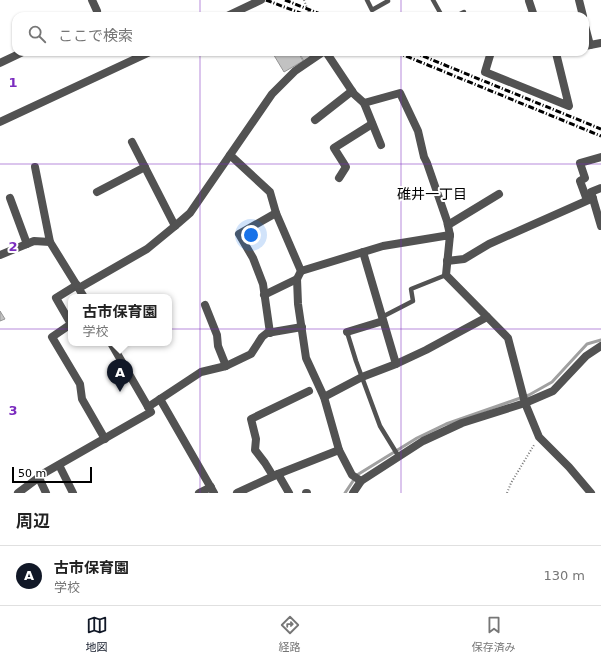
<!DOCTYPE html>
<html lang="ja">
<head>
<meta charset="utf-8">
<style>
	:root { --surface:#fff; --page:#f2f2f2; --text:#222; --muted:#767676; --line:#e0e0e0; --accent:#111827 }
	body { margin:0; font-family:"DejaVu Sans","Noto Sans JP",sans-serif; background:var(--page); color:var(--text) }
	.scale { position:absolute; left:12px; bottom:10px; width:80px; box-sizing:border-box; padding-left:4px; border:2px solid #000; border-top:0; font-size:11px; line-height:14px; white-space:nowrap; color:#000; -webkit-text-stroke:3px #fff; paint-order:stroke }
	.you { position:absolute; left:251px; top:235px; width:14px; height:14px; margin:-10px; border:3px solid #fff; border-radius:50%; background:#1a73e8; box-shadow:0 0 0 6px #1a73e833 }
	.badge { display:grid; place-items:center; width:26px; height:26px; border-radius:50%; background:var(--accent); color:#fff; font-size:13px; font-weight:700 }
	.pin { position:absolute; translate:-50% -33px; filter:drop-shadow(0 1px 2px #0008) }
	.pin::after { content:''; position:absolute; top:21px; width:14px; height:12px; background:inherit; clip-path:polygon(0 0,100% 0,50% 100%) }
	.popup { position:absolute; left:68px; top:294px; width:104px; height:52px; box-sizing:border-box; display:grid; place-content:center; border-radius:8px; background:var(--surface); filter:drop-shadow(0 1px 3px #0005); font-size:13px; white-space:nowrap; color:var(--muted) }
	.popup b { font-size:15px; color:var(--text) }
	.popup::after { content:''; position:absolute; left:50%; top:100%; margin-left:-8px; border:8px solid transparent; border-top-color:var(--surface) }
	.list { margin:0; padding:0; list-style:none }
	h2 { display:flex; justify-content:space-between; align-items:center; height:52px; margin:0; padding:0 16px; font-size:17px }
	h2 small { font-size:13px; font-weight:400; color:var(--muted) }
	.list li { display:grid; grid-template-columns:26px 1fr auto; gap:12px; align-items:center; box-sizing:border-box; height:60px; padding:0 16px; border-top:1px solid var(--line) }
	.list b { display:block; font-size:15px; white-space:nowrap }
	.list p { margin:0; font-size:13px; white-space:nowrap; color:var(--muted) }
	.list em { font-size:13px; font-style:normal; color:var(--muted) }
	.icon { flex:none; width:22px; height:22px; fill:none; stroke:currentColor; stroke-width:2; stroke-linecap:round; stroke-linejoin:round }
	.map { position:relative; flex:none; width:601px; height:493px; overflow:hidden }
	.search { position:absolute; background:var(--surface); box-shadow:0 1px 3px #0004; left:12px; right:12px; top:12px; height:44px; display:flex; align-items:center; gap:10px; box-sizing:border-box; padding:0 14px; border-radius:12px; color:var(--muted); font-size:15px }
	.sheet { height:112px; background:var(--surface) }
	nav { display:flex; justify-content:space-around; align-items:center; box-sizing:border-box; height:56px; border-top:1px solid var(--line); background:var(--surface); font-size:11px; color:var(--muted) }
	nav a { display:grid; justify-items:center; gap:2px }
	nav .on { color:var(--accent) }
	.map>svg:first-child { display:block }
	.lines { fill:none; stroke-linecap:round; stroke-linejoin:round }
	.stream { stroke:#a0a0a0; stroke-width:3 }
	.building { fill:#c2c2c2; stroke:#969696 }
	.path { stroke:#747474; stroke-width:2; stroke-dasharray:1 2; stroke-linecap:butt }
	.service { stroke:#525252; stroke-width:4.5 }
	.minor { stroke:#525252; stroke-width:8 }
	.rail { stroke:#000; stroke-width:3; stroke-dasharray:6 2 1 2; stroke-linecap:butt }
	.grid { fill:none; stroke:#7b2cbf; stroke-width:1; stroke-opacity:0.55 }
	.labels { text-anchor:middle; stroke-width:4; stroke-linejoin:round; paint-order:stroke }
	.neighbourhood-label { font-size:14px; fill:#000; stroke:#fff }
	.grid-label { font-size:13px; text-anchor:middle; font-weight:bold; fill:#7b2cbf; stroke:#fff; stroke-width:4; stroke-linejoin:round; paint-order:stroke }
</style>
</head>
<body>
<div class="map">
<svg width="601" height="493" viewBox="0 0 601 493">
	<rect width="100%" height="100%" fill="#fff"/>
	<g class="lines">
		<polyline class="stream" points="345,493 357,475 417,438 446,424 529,395 552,382 587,344 601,340"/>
	</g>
	<g class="building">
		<polygon points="272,52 286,52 287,54 290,52 292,52 293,54 298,52 303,61 284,72"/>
		<polygon points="307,52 310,57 304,61 301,56"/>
		<polygon points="0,311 5,319 0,321"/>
	</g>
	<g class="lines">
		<g class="path">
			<polyline points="304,0 310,16"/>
			<polyline points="507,493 511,483 534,445"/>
		</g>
		<g class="service">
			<polyline points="367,0 372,10 388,1"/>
			<polyline points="433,0 442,16"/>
			<polyline points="456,16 464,12"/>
			<polyline points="382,317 413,301 411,289 446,275"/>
			<polyline points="347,332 356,361 380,426 399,457"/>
		</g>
		<g class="minor">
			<polyline points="92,0 97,11"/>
			<polyline points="579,0 583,16"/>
			<polyline points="529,1 534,16"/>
			<polyline points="227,16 261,0"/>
			<polyline points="585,26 590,45"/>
			<polyline points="585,46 601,43"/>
			<polyline points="326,52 354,94 364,103 381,145"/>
			<polyline points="491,52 485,72 569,106 556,53"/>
			<polyline points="0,63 23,52"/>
			<polyline points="364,103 400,93 418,131 424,157 427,163 447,221 450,235"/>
			<polyline points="315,120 352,91"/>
			<polyline points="0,122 150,52"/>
			<polyline points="132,142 175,226"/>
			<polyline points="230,155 270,192 276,213 301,271 383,246 450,235 446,275 508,338 525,403 539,437 569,467 591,493"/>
			<polyline points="35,167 50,242"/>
			<polyline points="339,178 346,167 334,148 372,124"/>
			<polyline points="601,188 591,192 601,226"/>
			<polyline points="97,192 145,167"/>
			<polyline points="10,198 27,244"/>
			<polyline points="587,200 580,181 585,178 580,163 601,157"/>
			<polyline points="448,225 499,194"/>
			<polyline points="363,252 396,364"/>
			<polyline points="0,255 34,241 50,242 84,297"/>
			<polyline points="447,261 464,259 489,244 593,198"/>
			<polyline points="301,271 297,279 298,304 306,358 324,397 339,450 352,475 361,481"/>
			<polyline points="77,285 56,298 71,324 52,337 80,384 82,399 105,439"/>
			<polyline points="79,288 147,249 175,226 190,213 272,94 295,71 323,52"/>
			<polyline points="264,295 297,279"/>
			<polyline points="205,305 217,335 218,346 226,366"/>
			<polyline points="347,332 383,321"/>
			<polyline points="270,333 263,284 253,258 239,234 276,213"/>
			<polyline points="324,397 362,377 396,364 426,350 487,317"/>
			<polyline points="160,399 214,493"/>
			<polyline points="148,407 201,372 226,366 251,354 262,337 267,333 302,327"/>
			<polyline points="59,465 73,493"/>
			<polyline points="278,474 289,493"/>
			<polyline points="273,476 265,463 255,450 256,439 251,419 309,391"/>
			<polyline points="39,478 46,493"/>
			<polyline points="18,493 46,472 151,412 111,343"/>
			<polyline points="199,493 211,487"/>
			<polyline points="237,493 278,474 339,450"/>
			<polyline points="306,493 307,493"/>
			<polyline points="353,493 361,481 423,441 462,423 525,403 553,391 586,356 601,346"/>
		</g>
		<g class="rail">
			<polyline points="266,0 308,16"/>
			<polyline points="285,0 325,16"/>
			<polyline points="396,52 601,136"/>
			<polyline points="413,52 601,129"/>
		</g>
	</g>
	<path class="grid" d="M 200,0 L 200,16M 401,0 L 401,16M 200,52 L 200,493M 401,52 L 401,493M 0,164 L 601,164M 0,329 L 601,329"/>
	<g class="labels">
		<g class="neighbourhood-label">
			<text x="432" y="199">碓井一丁目</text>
		</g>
	</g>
	<g class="grid-label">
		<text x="13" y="87">1</text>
		<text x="13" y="251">2</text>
		<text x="13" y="415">3</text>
	</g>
</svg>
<div class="scale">50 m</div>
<div class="you"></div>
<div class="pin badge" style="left:120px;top:392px">A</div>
<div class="popup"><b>古市保育園</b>学校</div>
<div class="search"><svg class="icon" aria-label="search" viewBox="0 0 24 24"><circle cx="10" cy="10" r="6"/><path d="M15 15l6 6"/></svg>ここで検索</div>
</div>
<section class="sheet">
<h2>周辺<small></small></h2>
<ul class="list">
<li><span class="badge">A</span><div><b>古市保育園</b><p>学校</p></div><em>130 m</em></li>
</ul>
</section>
<nav>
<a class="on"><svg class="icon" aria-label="map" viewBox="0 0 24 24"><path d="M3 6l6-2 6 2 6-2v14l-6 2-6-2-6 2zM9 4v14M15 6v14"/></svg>地図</a>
<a><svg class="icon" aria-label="directions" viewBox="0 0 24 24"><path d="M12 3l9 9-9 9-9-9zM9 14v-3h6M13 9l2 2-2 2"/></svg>経路</a>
<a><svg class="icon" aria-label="saved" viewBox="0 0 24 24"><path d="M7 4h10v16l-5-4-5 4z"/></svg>保存済み</a>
</nav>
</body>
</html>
